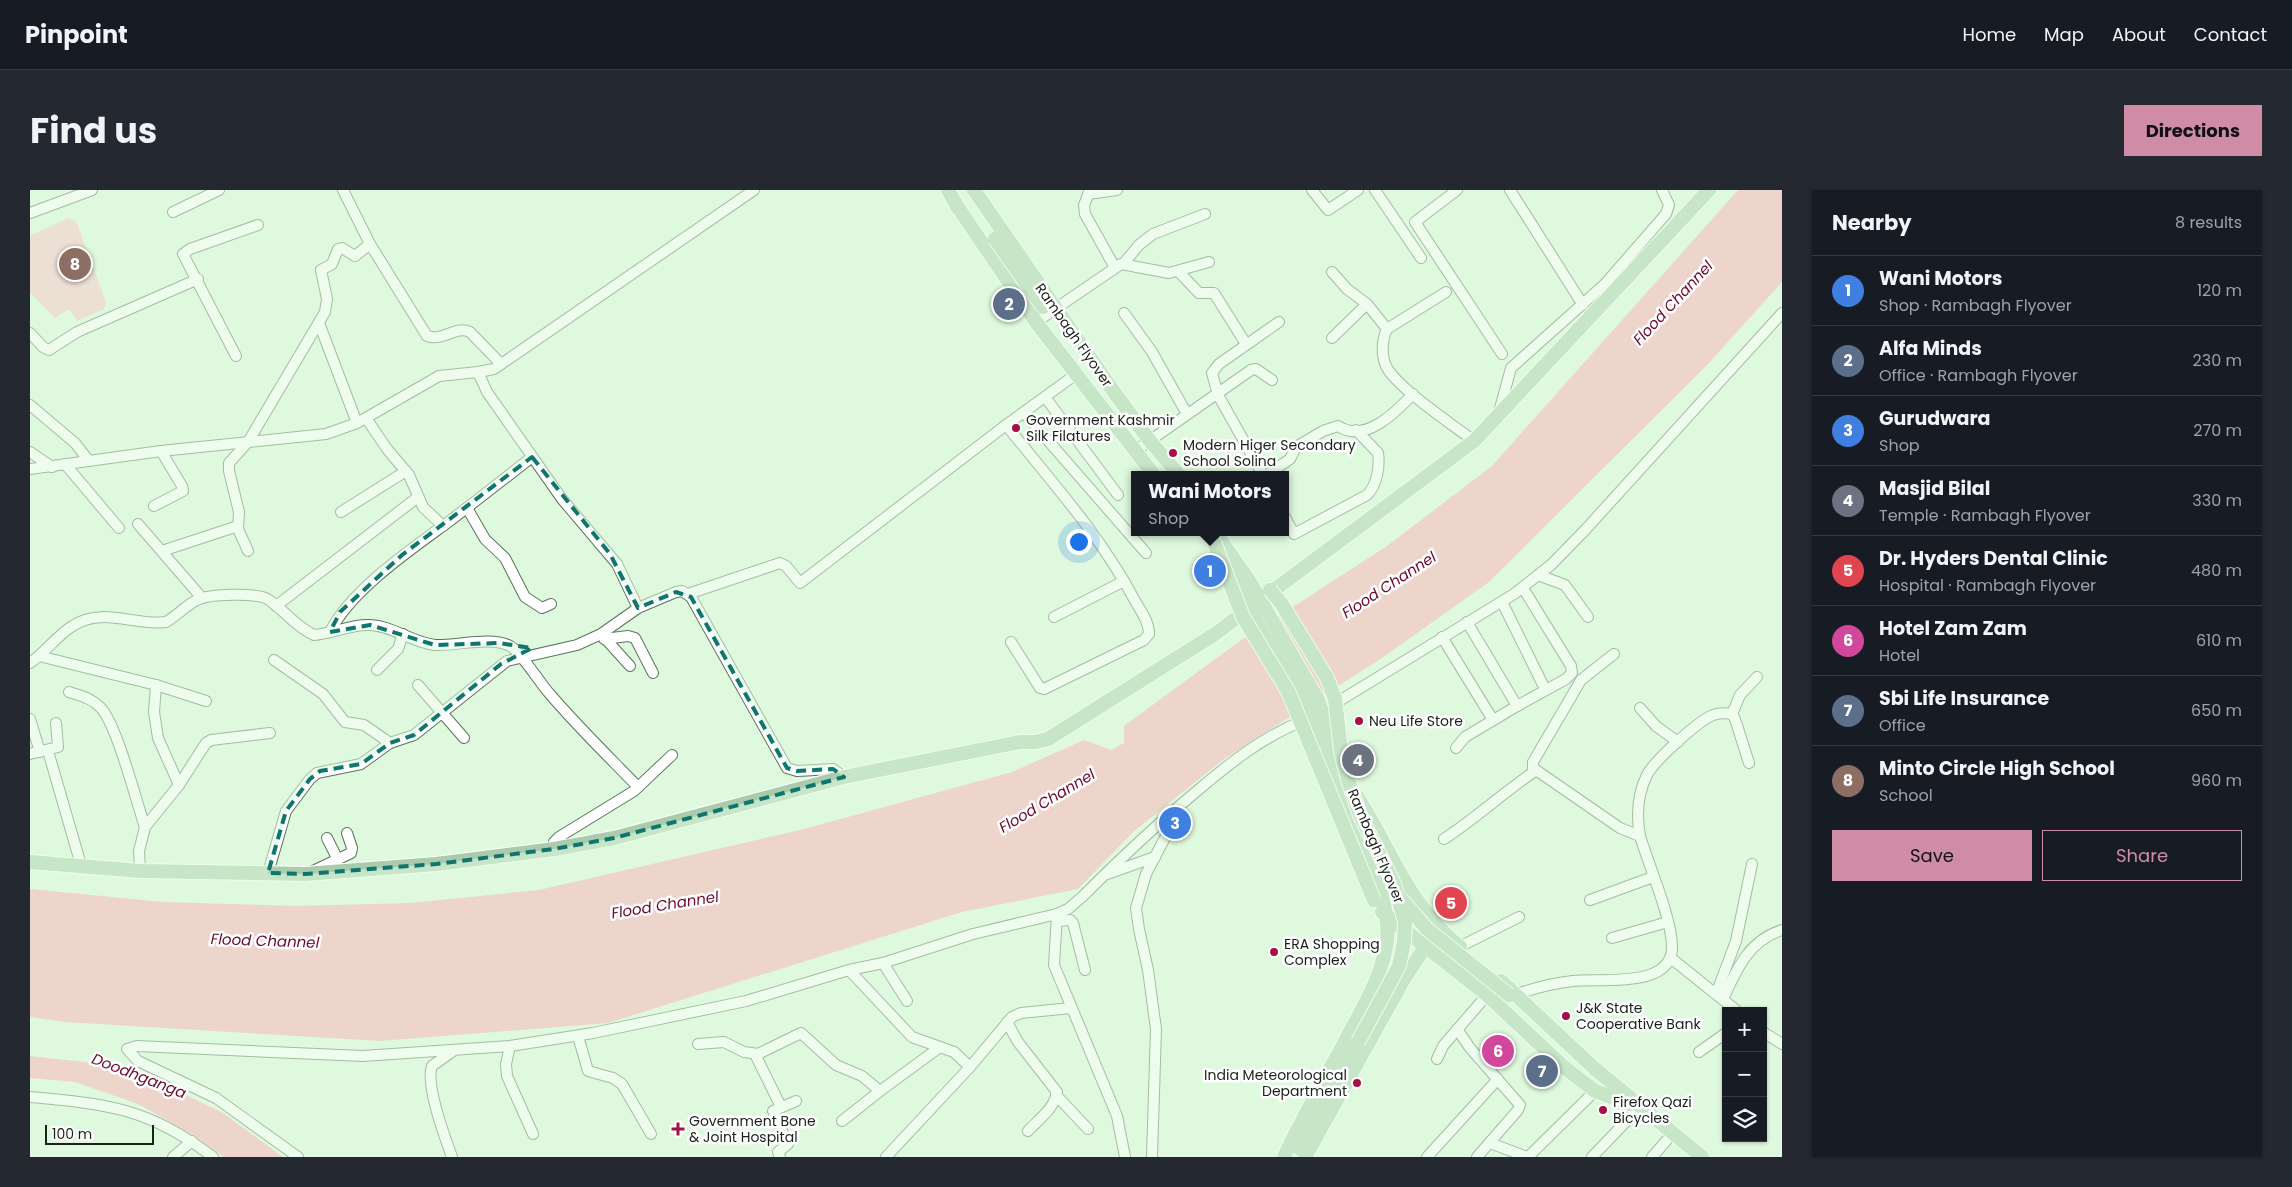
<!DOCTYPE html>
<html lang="en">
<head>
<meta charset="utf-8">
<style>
	:root { --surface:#171b24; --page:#242831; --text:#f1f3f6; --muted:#9ea1a6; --line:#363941; --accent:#cf8ca6 }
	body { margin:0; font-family:Poppins,sans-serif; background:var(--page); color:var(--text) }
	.controls { position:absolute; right:15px; bottom:15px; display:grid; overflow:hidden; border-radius:0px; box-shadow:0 1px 4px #0004 }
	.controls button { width:45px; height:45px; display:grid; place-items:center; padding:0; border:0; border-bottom:1px solid var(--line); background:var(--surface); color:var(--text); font:25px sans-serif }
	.scale { position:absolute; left:15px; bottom:12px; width:109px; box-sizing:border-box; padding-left:5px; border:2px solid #192219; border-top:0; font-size:14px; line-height:18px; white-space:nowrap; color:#192219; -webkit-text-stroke:4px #fff; paint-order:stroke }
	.you { position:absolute; left:1048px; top:351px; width:18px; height:18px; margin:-12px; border:4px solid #fff; border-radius:50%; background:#1a73e8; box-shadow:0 0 0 8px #1a73e833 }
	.badge { display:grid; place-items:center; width:32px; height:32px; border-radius:50%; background:var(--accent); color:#fff; font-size:16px; font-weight:700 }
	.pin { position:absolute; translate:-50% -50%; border:2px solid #fff; box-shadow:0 1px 5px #0006 }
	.popup { position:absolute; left:1101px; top:281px; width:158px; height:65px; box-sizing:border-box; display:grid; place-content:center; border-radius:0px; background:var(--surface); filter:drop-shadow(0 1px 4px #0005); font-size:16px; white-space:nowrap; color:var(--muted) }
	.popup b { font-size:19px; color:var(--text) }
	.popup::after { content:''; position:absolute; left:50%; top:100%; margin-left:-10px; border:10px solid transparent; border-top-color:var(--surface) }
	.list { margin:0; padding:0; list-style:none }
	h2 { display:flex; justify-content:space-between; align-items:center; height:65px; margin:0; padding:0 20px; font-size:21px }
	h2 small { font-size:16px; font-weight:400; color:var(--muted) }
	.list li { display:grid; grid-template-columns:32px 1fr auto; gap:15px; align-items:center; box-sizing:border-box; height:70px; padding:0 20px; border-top:1px solid var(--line) }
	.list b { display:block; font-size:19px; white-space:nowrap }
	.list p { margin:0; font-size:16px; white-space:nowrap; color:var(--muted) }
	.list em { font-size:16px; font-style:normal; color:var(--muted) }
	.actions { display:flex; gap:10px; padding:15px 20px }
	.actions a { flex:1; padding:11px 0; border:1px solid var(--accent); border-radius:0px; text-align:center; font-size:18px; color:var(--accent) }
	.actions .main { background:var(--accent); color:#111 }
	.icon { flex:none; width:28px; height:28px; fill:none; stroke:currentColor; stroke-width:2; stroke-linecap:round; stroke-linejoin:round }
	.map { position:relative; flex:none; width:1752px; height:967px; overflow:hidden; border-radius:0px }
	header { display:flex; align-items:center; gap:30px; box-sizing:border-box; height:70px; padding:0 25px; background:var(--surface); border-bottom:1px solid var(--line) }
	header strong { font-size:24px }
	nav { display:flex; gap:28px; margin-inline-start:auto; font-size:18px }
	.intro { display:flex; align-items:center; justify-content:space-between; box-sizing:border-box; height:120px; padding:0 30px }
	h1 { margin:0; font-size:35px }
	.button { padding:12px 22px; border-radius:0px; background:var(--accent); color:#111; font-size:18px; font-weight:700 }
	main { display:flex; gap:30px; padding:0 30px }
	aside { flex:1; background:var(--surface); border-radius:0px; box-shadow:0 1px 4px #0004 }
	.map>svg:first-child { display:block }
	.green { fill:#fcbec7 }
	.water { fill:#ffa9b7 }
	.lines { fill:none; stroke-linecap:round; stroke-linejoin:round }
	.minor-casing { stroke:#5c745d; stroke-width:12 }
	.major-casing { stroke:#fff; stroke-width:16 }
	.minor { stroke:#fff; stroke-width:10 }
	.major { stroke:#aaccac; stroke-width:14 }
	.major-bridge-casing { stroke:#fff; stroke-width:16; stroke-linecap:butt }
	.major-bridge { stroke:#aaccac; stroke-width:14 }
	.marked { fill:none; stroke:#0f766e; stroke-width:4; stroke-dasharray:10 6; stroke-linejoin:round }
	.poi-dot { fill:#a60f45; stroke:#fff; stroke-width:2 }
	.labels { text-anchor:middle; stroke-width:5; stroke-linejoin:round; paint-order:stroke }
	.street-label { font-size:14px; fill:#192219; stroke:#fff }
	.poi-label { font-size:14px; fill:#192219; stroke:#fff; text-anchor:start }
	.water-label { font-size:15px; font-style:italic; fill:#6d082b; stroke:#fff }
</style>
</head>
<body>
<header>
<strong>Pinpoint</strong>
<nav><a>Home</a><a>Map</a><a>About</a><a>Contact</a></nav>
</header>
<div class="intro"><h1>Find us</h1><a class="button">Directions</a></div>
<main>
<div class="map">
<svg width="1752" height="967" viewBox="0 0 1752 967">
	<rect width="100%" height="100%" fill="#def9de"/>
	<polygon class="green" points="38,28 46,31 76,112 74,119 47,131 39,119 25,128 0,103 0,46"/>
	<g class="water">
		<polygon points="1708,0 1752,0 1752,92 1678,174 1459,392 1352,468 1194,569 1103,642 1048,699 932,722 578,833 350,851 35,832 0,827 0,699 133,712 266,716 380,713 509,700 774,639 982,582 1054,550 1081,560 1094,553 1094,536 1207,453 1357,356 1462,276"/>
		<polygon points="0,866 63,873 148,901 193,923 253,967 194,967 165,946 108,914 45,892 0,888"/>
	</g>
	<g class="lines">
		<defs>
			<g id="minor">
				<path d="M 313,0 L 340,54 L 397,146 C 414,152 425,135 440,142 L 471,174"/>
				<polyline points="1060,0 1054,15 1055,24 1084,76"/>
				<polyline points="1282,0 1298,20 1328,0"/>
				<polyline points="1345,0 1391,68"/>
				<polyline points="1427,0 1385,32 1472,164"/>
				<polyline points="1480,0 1553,115"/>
				<polyline points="1058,4 1087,0"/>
				<polyline points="143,22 189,0"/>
				<polyline points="0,23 62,0"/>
				<polyline points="1094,73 1109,55 1123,44 1175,24"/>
				<polyline points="1149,82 1169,103 1184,103 1216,154"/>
				<polyline points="1302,82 1317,99 1337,114 1357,139 1416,102"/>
				<polyline points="1094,123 1122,162 1157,224"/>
				<polyline points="1006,132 1091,74 1139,83 1179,72"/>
				<polyline points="289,133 327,233"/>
				<path d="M 1357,139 C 1352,149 1351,165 1356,176 C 1366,197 1423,235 1444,251"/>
				<polyline points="0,143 13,157 19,160 47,142 168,89"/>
				<polyline points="1302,148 1337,114"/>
				<polyline points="206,166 153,64 160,59 228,35"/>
				<polyline points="448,182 457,202 532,309 587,374 608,418"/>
				<polyline points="1015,207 1088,305"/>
				<polyline points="0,215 45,253 59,271"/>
				<polyline points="1469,222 1481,178 1575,94 1636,24 1639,15 1632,0"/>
				<polyline points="994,223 1116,363"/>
				<polyline points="336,228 357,259 379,285 393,317 413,336"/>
				<path d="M 976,235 C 1021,291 1070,345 1104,409 C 1110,420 1119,431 1119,444 L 1114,450 L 1014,499 L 1010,498 L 981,452"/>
				<polyline points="1105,261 1221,180 1226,179 1242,190"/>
				<polyline points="0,262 22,277"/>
				<polyline points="35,274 89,338"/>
				<polyline points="0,279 131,261 296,244 327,233 409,186 448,182 464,179 724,0"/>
				<polyline points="1233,285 1188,205 1182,183 1189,174 1249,132"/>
				<path d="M 1237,285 L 1260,269 L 1266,257 L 1293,241 L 1308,236 C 1335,254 1366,222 1383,204"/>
				<polyline points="124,316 153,301 152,296 131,261"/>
				<polyline points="437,318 455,349 475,368 495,407 512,418 521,414"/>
				<polyline points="311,322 376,281"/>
				<path d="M 1255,327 L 1264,344 L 1337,305 C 1347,295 1350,277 1348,263 L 1326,240"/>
				<polyline points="108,334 172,408"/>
				<polyline points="132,361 208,336"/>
				<polyline points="218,361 208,339 209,322 199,281 199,273 218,252 295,122 297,109 291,80 302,74 308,59 312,58 325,66 340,54"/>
				<polyline points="1508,385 1535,395 1558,427"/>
				<polyline points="658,404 750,373 756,376 770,393 976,235 1045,185"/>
				<polyline points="1472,412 1515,499"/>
				<polyline points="246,416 388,307"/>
				<polyline points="1024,427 1094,391"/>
				<polyline points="1437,432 1487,516 1536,489 1542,483 1541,476 1493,398"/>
				<path d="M 300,442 C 320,401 380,360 417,333 C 446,311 474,289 502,267"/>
				<polyline points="572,445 600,476"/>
				<polyline points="1412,447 1463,530"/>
				<polyline points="574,449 598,446 605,448 623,483"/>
				<polyline points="1584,464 1551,490 1503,572 1503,578 1590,638 1610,646"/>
				<polyline points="9,466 126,495 176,511"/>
				<polyline points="244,470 293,504 315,532 334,535 360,553"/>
				<path d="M 0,473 C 16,462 27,445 44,435 C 72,417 106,436 136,432 C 147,426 156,415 167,410 C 179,404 227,402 239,410 C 255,421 266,437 284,445 C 303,444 320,434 340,435 C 363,436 381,452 405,455 C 426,456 462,446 480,456 C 490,461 510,493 519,503 C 547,536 578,566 608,597"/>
				<polyline points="347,480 368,459 373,444"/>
				<polyline points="126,495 124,522 128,548 149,595"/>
				<polyline points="388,495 434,548"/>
				<path d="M 39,502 C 51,506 61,508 70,517 C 87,534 106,611 115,637"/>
				<polyline points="1301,516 1484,404 1522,374 1556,339 1752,123"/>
				<polyline points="1610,518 1626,536 1648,552"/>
				<polyline points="1702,524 1710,505 1727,487"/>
				<polyline points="0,529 10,562"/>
				<polyline points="1426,558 1435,547 1487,516"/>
				<polyline points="18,561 51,675"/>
				<polyline points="0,564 28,557 26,533"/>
				<polyline points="297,648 308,670"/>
				<path d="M 1414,649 C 1446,628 1473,603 1505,581"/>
				<polyline points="524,659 524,652 529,647 604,601 642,565"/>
				<polyline points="110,681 109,661 115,637 149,595 176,553 181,550 240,543"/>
				<polyline points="283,681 321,663 322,658 317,643"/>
				<polyline points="238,683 256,621 280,589 287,583 331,574 360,553 384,545 477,471 547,455 571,444 608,418 646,402 652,401 661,407 757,578 767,581 803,579 814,587"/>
				<polyline points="1077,684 1125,667"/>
				<polyline points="1560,710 1623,687"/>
				<polyline points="1027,724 1024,775 1087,926 1095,967"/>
				<polyline points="1028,731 1040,730 1043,733 1055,780"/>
				<polyline points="1582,748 1638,732"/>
				<polyline points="1429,757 1489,727"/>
				<polyline points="1642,769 1707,821"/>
				<polyline points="853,773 877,811"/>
				<polyline points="819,780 882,847 924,862 940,877"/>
				<path d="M 1487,804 C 1505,798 1523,793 1543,791 C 1571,788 1644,799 1642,756 C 1641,726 1619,676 1610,646 C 1606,624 1607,605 1617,585 C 1624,571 1668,531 1683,525 C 1689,523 1696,523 1702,524 L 1705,529 L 1719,573"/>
				<polyline points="1686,804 1706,751 1722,674"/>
				<path d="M 1693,809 C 1707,779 1718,751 1752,740"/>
				<path d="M 977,832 L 988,852 L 1027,902 C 1025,918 1008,930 998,941"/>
				<polyline points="1427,839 1440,858 1490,915 1488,920 1447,967"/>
				<polyline points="1733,842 1752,854"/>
				<polyline points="548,846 558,881 583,888 592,894 621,944"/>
				<polyline points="668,854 694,852 714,862 728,864 771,843 806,875 832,886 850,901 910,857"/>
				<polyline points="480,856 476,874 477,886 503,944"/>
				<polyline points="1669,862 1696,843"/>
				<polyline points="725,864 751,917"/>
				<polyline points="1407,869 1413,856 1457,805"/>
				<polyline points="1026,905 1058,939"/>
				<path d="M 0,907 C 78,914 119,918 183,967"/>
				<polyline points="812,931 850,901"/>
				<polyline points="1460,953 1497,967"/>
				<polyline points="143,967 162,951"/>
				<path d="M 268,967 L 186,908 L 108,871 L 97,859 L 107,856 L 333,866 L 480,856 L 563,843 L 716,811 L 819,780 L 853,773 L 943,744 L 1027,724 L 1038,719 L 1052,707 C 1089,670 1127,634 1167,601 C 1201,572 1234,546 1275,530"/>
				<path d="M 422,967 C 415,948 395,894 402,876 L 423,861"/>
				<polyline points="750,967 748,962 758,954 743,921 766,911"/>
				<polyline points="856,967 940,877 982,827 991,823 1041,818"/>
				<polyline points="1122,967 1126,839 1118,780 1109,739 1106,718 1116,684 1138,642 1142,629 1140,623"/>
				<polyline points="1397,967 1468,889"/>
				<polyline points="1498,967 1565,901"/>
				<polyline points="1562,967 1610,917"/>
				<polyline points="1622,967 1644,942"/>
			</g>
			<g id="major">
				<polyline points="918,0 927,16 1006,132 1124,285"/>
				<polyline points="1185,342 1220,392 1288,510 1309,570"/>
				<path d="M 1203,381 L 1226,431 L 1277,518 L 1291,559 L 1352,705 C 1355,720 1359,735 1357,750 C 1353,784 1335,813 1320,842 C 1298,884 1274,924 1254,967"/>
				<polyline points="1251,413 1297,488"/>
				<path d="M 1325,603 C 1361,658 1376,713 1430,757"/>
				<polyline points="0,672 110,681 275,684 406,674 524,659 584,648 814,587 990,552 1006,552 1018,549 1185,444 1444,251 1679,0"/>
				<polyline points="1352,722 1457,805 1535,878 1565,901 1600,914"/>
				<polyline points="1471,791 1564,878 1672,967"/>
				<polyline points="1270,959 1292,913 1328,852"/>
				<polyline points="1275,967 1374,789 1395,757"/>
			</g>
		</defs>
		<use href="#minor" class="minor-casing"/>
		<use href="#major" class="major-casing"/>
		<use href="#minor" class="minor"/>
		<use href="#major" class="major"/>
		<defs>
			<g id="major-bridge">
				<polyline points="944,0 1084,202 1120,251 1149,285"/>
				<polyline points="965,49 1013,117"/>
				<polyline points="1180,342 1213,427 1258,501 1344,710"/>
				<polyline points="1240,400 1251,413"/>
				<polyline points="1297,488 1305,509 1311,561 1318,590 1330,625 1364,694 1375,732 1374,752 1369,776 1328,852"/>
				<polyline points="1371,709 1397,739 1479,805"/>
			</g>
		</defs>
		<use href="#major-bridge" class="major-bridge-casing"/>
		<use href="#major-bridge" class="major-bridge"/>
	</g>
	<path d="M0 0H1752V967H0ZM 502,267 L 580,364 L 608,418 L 646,402 L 661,407 L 757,578 L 767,581 L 803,579 L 814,587 L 584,648 L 524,659 L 406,674 L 275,684 L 238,683 L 256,621 L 280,589 L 290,581 L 331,574 L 360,553 L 384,545 L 471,474 L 502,458 L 469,453 L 405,455 L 340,435 L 300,442 L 310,422 L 372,365 Z" fill="#def9de" fill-opacity=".55" fill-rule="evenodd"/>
	<path class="marked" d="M 502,267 L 580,364 L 608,418 L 646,402 L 661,407 L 757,578 L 767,581 L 803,579 L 814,587 L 584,648 L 524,659 L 406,674 L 275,684 L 238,683 L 256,621 L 280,589 L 290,581 L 331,574 L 360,553 L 384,545 L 471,474 L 502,458 L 469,453 L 405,455 L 340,435 L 300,442 L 310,422 L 372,365 Z"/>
	<g class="poi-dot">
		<circle cx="986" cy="238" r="5"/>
		<circle cx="1143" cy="263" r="5"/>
		<circle cx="1329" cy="531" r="5"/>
		<circle cx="1244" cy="762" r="5"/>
		<circle cx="1536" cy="826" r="5"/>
		<circle cx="1327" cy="893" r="5"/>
		<circle cx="1573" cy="920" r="5"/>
		<path d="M645.5 931.5h5v5h5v5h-5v5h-5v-5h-5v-5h5z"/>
	</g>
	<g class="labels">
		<g class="street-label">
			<text transform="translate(1044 145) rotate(55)" y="5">Rambagh Flyover</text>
			<text transform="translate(1346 656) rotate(67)" y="5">Rambagh Flyover</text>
		</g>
		<g class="poi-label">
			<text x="996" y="235">Government Kashmir<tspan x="996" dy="16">Silk Filatures</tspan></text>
			<text x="1153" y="260">Modern Higer Secondary<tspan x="1153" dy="16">School Solina</tspan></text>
			<text x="1339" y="536">Neu Life Store</text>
			<text x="1254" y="759">ERA Shopping<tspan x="1254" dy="16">Complex</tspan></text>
			<text x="1546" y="823">J&amp;K State<tspan x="1546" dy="16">Cooperative Bank</tspan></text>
			<text x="1317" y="890" text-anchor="end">India Meteorological<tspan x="1317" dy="16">Department</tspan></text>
			<text x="1583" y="917">Firefox Qazi<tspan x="1583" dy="16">Bicycles</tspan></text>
			<text x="659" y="936">Government Bone<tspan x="659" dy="16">&amp; Joint Hospital</tspan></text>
		</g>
		<g class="water-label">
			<text transform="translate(1643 113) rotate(-47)" y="5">Flood Channel</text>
			<text transform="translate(1359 395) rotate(-33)" y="5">Flood Channel</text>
			<text transform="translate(1017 611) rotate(-31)" y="5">Flood Channel</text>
			<text transform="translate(635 715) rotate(-9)" y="5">Flood Channel</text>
			<text transform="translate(235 751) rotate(2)" y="5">Flood Channel</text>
			<text transform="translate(109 886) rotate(21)" y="5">Doodhganga</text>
		</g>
	</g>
</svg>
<div class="controls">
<button>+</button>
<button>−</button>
<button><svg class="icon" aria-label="layers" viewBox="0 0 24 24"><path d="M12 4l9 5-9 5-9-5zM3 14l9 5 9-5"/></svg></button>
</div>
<div class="scale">100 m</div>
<div class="you"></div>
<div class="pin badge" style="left:1180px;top:381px;background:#3f7fe0">1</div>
<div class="popup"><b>Wani Motors</b>Shop</div>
<div class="pin badge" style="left:979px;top:114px;background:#5c6f8a">2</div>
<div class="pin badge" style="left:1145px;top:633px;background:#3f7fe0">3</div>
<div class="pin badge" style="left:1328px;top:570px;background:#6b7280">4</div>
<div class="pin badge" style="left:1421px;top:713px;background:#e0444e">5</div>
<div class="pin badge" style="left:1468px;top:861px;background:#d1479c">6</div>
<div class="pin badge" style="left:1512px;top:881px;background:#5c6f8a">7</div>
<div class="pin badge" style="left:45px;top:74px;background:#8d6e63">8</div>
</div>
<aside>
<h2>Nearby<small>8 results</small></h2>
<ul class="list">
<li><span class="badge" style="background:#3f7fe0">1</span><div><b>Wani Motors</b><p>Shop · Rambagh Flyover</p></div><em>120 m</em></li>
<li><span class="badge" style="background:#5c6f8a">2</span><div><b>Alfa Minds</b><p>Office · Rambagh Flyover</p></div><em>230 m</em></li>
<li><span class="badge" style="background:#3f7fe0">3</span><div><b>Gurudwara</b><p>Shop</p></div><em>270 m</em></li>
<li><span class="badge" style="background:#6b7280">4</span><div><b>Masjid Bilal</b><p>Temple · Rambagh Flyover</p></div><em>330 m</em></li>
<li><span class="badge" style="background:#e0444e">5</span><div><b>Dr. Hyders Dental Clinic</b><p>Hospital · Rambagh Flyover</p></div><em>480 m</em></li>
<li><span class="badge" style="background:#d1479c">6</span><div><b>Hotel Zam Zam</b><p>Hotel</p></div><em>610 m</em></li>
<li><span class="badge" style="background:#5c6f8a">7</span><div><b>Sbi Life Insurance</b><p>Office</p></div><em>650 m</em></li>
<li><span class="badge" style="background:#8d6e63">8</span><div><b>Minto Circle High School</b><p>School</p></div><em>960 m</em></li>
</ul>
<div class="actions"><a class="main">Save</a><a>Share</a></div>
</aside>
</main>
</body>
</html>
